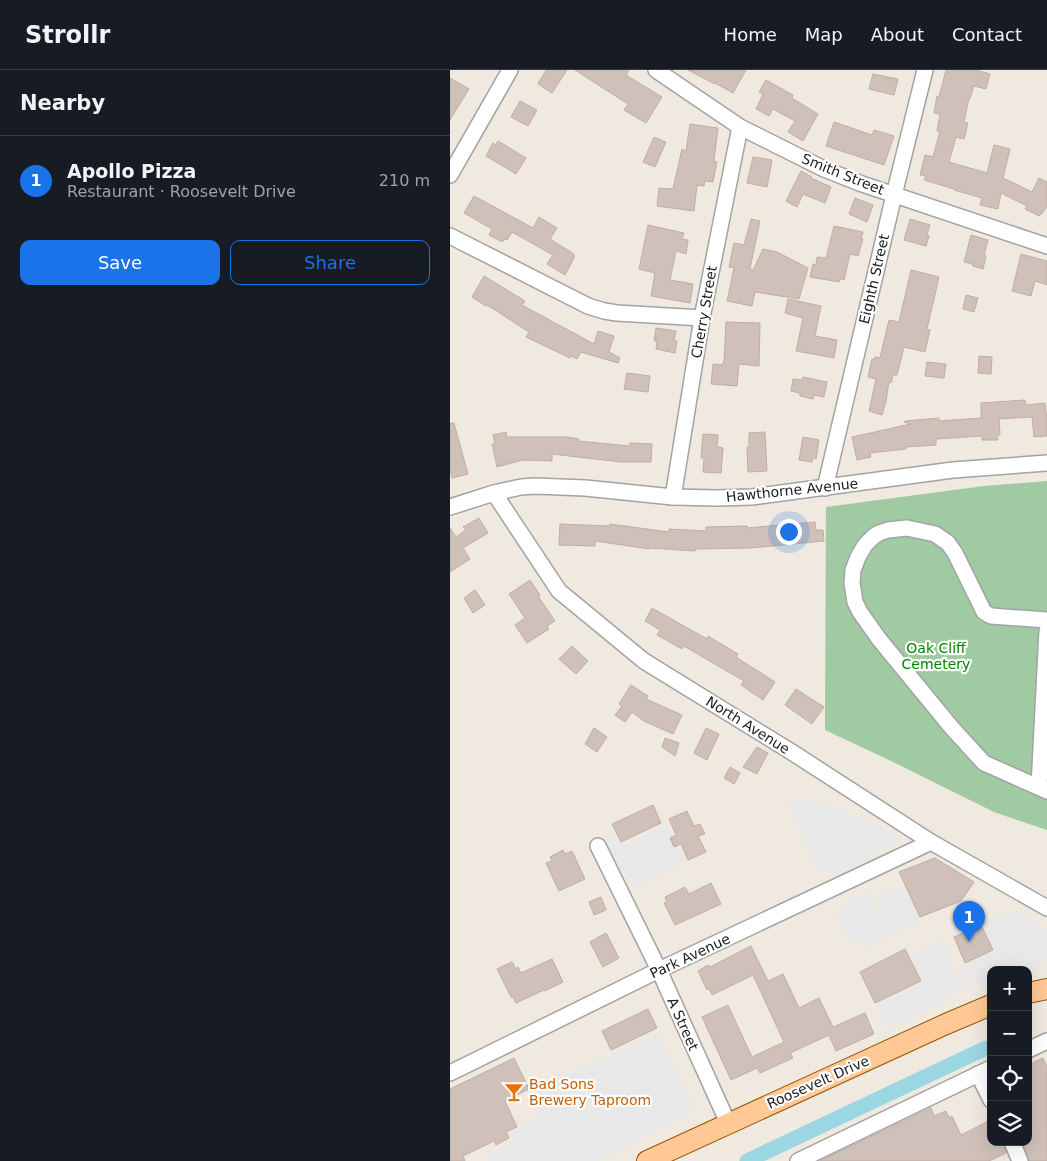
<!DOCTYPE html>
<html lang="en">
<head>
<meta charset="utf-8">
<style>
	:root { --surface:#171b24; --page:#242831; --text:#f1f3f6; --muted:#9ea1a6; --line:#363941; --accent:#1a73e8 }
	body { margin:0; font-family:"DejaVu Sans",sans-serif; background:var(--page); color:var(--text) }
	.controls { position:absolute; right:15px; bottom:15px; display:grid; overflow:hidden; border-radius:10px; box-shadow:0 5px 20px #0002 }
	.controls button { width:45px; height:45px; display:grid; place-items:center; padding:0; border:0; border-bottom:1px solid var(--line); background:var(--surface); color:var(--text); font:25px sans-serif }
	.you { position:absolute; left:338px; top:461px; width:18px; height:18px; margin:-12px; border:4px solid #fff; border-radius:50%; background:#1a73e8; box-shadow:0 0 0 8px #1a73e833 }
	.badge { display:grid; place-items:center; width:32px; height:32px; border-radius:50%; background:var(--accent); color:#fff; font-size:16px; font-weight:700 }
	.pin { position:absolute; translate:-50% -41px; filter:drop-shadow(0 1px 2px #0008) }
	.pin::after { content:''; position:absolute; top:26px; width:18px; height:15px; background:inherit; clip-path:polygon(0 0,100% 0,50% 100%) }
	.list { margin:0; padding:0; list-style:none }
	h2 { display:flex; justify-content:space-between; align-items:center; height:65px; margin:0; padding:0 20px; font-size:21px }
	h2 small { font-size:16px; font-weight:400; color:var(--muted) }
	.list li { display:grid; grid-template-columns:32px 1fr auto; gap:15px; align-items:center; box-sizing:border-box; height:90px; padding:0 20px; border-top:1px solid var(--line) }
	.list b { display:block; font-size:19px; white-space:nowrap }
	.list p { margin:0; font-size:16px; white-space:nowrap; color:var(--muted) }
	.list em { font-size:16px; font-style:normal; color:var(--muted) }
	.actions { display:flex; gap:10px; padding:15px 20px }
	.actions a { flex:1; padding:11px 0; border:1px solid var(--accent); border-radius:10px; text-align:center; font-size:18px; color:var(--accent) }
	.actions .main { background:var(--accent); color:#fff }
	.icon { flex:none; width:28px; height:28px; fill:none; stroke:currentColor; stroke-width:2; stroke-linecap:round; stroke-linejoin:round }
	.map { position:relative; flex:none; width:597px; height:1091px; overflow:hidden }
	header { display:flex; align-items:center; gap:30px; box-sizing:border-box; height:70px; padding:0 25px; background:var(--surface); border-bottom:1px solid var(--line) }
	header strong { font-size:24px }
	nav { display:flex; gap:28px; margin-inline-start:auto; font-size:18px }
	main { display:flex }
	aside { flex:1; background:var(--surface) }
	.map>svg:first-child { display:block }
	.cemetery { fill:#9fcaa2 }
	.parking { fill:#e8e8e8 }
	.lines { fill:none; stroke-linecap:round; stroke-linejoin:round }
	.canal { stroke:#9bd7e2; stroke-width:15 }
	.building { fill:#cfc1b9; stroke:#c2ada1 }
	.minor-casing { stroke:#a3a3a3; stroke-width:18 }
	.major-casing { stroke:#945700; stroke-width:22 }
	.minor { stroke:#fff; stroke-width:15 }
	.major { stroke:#ffc895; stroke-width:20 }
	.labels { text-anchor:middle; stroke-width:4.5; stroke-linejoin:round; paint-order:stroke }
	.street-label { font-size:14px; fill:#1c1c1c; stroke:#fff }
	.park-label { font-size:14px; fill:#008400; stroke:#fff }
	.food-label { font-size:14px; fill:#c56008; stroke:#fff; text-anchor:start }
</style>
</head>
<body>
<header>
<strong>Strollr</strong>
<nav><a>Home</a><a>Map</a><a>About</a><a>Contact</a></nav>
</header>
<main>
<aside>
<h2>Nearby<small></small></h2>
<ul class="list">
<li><span class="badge">1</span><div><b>Apollo Pizza</b><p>Restaurant · Roosevelt Drive</p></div><em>210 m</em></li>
</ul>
<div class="actions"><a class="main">Save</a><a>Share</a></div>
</aside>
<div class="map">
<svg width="597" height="1091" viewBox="0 0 597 1091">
	<rect width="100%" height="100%" fill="#efe9e0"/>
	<polygon class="cemetery" points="597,411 597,760 544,742 441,691 375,660 376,437 534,416"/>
	<g class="parking">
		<polygon points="351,731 364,732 381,736 418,751 431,757 445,765 448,771 385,806 380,798 370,804 337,734"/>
		<polygon points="216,753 235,792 185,817 182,811 178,810 155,770 166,764 171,774 177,774 212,757 213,755"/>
		<polygon points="452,816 456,826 459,826 469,849 466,853 414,879 409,868 398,871 385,841 394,836 394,834 419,821 428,839 431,837 427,826"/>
		<polygon points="562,841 568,841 597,861 597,890 592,893 593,896 578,901 578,900 569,899 541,900 541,911 518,917 509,896 543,881 531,851"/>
		<polygon points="492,869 515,919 495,927 496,931 438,958 433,945 430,943 426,934 472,912 460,885"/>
		<polygon points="209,962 245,1039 161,1086 148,1091 38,1091 36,1086 65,1071 61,1062 91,1044 82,1020"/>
	</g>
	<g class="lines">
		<polyline class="canal" points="297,1091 536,978"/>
	</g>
	<g class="building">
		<polygon points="96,0 117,0 102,23 88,14"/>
		<polygon points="125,0 179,0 176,5 212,27 196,53 174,40 178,34"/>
		<polygon points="238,0 296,0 283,23 265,13 265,14"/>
		<polygon points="496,0 526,0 540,4 536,19 524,16 520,28 519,28 514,52 518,53 514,69 506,67 499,92 537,103 544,75 560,79 553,108 582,122 589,108 597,112 597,135 594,141 589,146 575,139 577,136 551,123 548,139 530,135 532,128 504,120 504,119 474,110 476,106 470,105 475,85 483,87 490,61 487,61 490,44 484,43 487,26 489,27"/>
		<polygon points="423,4 448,9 444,25 419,19"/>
		<polygon points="0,8 19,19 0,50"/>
		<polygon points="316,10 343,25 342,28 368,44 353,71 338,62 345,51 323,39 319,46 306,39 313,24 309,22"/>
		<polygon points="70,31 87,40 78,56 61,47"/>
		<polygon points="384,52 422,65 424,60 444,66 434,95 376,76"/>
		<polygon points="240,54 268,58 264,91 267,92 263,112 255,111 254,116 247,115 244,141 207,136 209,118 223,119 232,79 236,81"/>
		<polygon points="204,67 216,72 205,97 193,92"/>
		<polygon points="48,71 76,88 66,104 36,86 43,73 46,75"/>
		<polygon points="303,87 322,90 317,117 297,113"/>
		<polygon points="351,101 362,107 361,108 381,117 375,133 353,124 347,137 336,131"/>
		<polygon points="24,126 83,158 89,147 107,158 100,169 124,184 124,188 115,205 97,194 103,185 62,162 57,170 55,169 52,172 39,165 42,159 14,143"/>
		<polygon points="405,128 423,135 417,152 399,144"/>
		<polygon points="301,149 310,151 300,199 303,200 313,179 327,182 358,198 349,229 305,222 302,236 277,231 284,198 279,197 284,173 294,175"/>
		<polygon points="460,149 480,155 477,164 479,166 476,176 454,170"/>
		<polygon points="198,155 234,163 232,169 238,170 236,184 226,181 220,210 243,214 240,233 201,226 205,203 189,199"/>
		<polygon points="384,156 413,162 411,169 413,169 408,186 400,184 394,210 390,209 389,212 360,207 363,194 366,195 367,187 376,188"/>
		<polygon points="521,165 538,170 534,185 536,186 533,199 523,196 522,194 514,192"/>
		<polygon points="571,184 597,191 597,215 585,211 581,226 562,221"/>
		<polygon points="461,200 489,207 477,259 480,260 475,282 454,277 447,305 443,305 441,313 439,312 436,331 432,345 419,341 426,309 418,307 422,289 424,290 425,287 430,288 439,250 449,252"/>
		<polygon points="34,206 75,231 72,235 144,274 148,261 164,266 159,282 170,288 168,293 131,282 127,289 121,286 120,288 76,267 79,262 37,235 36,236 22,227"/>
		<polygon points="516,225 528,228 524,242 513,239"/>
		<polygon points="338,229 371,236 365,266 387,270 384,288 346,281 353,248 335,243"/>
		<polygon points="276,252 310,253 309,296 289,294 287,316 261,314 263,294 273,295 273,292 274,292"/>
		<polygon points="206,258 226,261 224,271 227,271 225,283 206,279 207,271 204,271"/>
		<polygon points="529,286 542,287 541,304 528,303"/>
		<polygon points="477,292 496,294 494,308 475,306"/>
		<polygon points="177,303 200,306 198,322 174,319"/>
		<polygon points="353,307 377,312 374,327 364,325 363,329 350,326 350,323 341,321 343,309 352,310"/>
		<polygon points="575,330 576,335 595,333 596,343 597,343 597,366 584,367 582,347 549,349 550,365 547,365 548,370 532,370 532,366 486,369 486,375 456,377 456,379 420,383 421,387 407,390 402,367 461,354 454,352 455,351 489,348 489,351 531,348 531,333"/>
		<polygon points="0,353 4,353 18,404 2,408 0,400"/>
		<polygon points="56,362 57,367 117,367 129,369 128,371 180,376 180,373 202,374 201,392 171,392 102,384 102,391 73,390 47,397 42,374 45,374 43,365"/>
		<polygon points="315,362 317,401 298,402 297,377 299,377 299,363"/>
		<polygon points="253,364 268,365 267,377 273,378 271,403 253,402 254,388 251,388"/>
		<polygon points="353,367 369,370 366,389 363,388 362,392 349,390"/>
		<polygon points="29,448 38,463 13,478 20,489 0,502 0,458 6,467 16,460 13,457"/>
		<polygon points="365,452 366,460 373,460 374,471 301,478 245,479 245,481 200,478 200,479 145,471 145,476 109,475 110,454 160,456 160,454 219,462 219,459 256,461 256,457 297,456 297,458"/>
		<polygon points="80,510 90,525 88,526 105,551 97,556 99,559 77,573 65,555 75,548 59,524"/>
		<polygon points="25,520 35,535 23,543 14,528"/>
		<polygon points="202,538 257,569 258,566 288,584 286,587 325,612 313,630 291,615 294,611 234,576 232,579 207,565 210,560 195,551"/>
		<polygon points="122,576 138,591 126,604 109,589"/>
		<polygon points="181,615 198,626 196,629 232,645 223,664 194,651 182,642 175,652 165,645 172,636 169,634"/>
		<polygon points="346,619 374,637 362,654 335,635"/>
		<polygon points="144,658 157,667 147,682 135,674"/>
		<polygon points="256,658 269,664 257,690 244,683"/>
		<polygon points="215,668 229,673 225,686 212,677"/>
		<polygon points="307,677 318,683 307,704 293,697"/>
		<polygon points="280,697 290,703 284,714 274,708"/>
		<polygon points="203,735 211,753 171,772 162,754"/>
		<polygon points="237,741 244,756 250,754 255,764 248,766 256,782 238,790 231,774 224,777 220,768 226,765 219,749"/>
		<polygon points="113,780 115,784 122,781 135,809 109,821 96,793 102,791 100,787"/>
		<polygon points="485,788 524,812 511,831 470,847 449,802"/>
		<polygon points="261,813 271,834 225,855 214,833 217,832 215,827 235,817 239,824"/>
		<polygon points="151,827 156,840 144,845 139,832"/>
		<polygon points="531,855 543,880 515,893 504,867"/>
		<polygon points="156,863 169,888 153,897 140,872"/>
		<polygon points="301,876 318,911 333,904 349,938 369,928 383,957 415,943 424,964 386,981 379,965 340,983 343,988 310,1003 307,998 281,1010 252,947 278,935 302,987 334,972 303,905 262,925 259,918 257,920 248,901 258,895 260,897"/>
		<polygon points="455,879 471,911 425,933 410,902"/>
		<polygon points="102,889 113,912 95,921 94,920 66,933 63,927 61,927 47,899 62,892 66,899 68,897 71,903"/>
		<polygon points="198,939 207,958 161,980 152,961"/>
		<polygon points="64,988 79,1019 55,1031 67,1057 56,1062 59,1068 46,1075 44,1071 13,1086 15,1091 0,1091 0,1019"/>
		<polygon points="593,988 597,997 597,1091 579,1091 572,1072 578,1072 578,995"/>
		<polygon points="481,1038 484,1046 496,1041 499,1048 502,1046 511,1065 541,1050 541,1072 553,1072 556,1083 539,1091 370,1091"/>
	</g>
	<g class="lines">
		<defs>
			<g id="minor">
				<polyline points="206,0 290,57 374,99 412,114 597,176"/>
				<polyline points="0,105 60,0"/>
				<polyline points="0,166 138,236 154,241 167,243 252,248"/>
				<polyline points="375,418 444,125 475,0"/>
				<polyline points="44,423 109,521 194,591 340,681 481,772 597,838"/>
				<polyline points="223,427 252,248 290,57"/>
				<polyline points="0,437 44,423 71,417 85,416 135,418 223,427 266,428 302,427 503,400 597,393"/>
				<polyline points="597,550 541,546 534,542 505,483 498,473 485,464 457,458 438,460 429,463 424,466 415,475 408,487 403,500 402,513 405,532 410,542 429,569 502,658 534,693 597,721"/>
				<polyline points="589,717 597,561"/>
				<polyline points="148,776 209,900 278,1053"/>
				<polyline points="578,980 597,971"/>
				<polyline points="0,1003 209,900 481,772"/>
				<polyline points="528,1004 541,1030"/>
				<polyline points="562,1072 570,1091"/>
				<polyline points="348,1091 541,998"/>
			</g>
			<g id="major">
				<polyline points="578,923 597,919"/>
				<polyline points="197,1091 496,954 541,935"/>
			</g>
		</defs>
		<use href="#minor" class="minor-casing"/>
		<use href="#major" class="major-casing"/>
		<use href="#minor" class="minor"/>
		<use href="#major" class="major"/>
	</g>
	<defs>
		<symbol id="bar-bare" viewBox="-9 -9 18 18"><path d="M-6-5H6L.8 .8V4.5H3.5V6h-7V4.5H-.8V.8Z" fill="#e8710a" stroke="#fff" stroke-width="2.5" paint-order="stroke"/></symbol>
	</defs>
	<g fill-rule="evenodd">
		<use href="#bar-bare" x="50" y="1008" width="28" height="28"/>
	</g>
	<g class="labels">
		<g class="street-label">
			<text transform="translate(393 104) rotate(22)" y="5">Smith Street</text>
			<text transform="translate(424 209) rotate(-77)" y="5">Eighth Street</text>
			<text transform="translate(254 242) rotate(-80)" y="5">Cherry Street</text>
			<text transform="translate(342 420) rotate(-6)" y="5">Hawthorne Avenue</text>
			<text transform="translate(298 655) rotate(32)" y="5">North Avenue</text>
			<text transform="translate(240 886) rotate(-25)" y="5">Park Avenue</text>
			<text transform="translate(233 954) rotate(66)" y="5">A Street</text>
			<text transform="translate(368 1012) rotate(-24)" y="5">Roosevelt Drive</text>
		</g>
		<g class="park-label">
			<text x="486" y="583">Oak Cliff<tspan x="486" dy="16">Cemetery</tspan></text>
		</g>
		<g class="food-label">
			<text x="79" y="1019">Bad Sons<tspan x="79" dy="16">Brewery Taproom</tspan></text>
		</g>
	</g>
</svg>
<div class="controls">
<button>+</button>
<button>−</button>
<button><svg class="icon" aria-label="locate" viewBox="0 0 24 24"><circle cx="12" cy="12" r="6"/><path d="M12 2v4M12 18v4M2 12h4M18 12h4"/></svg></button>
<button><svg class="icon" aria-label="layers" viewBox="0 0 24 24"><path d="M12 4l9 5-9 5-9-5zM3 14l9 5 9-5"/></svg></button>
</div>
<div class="you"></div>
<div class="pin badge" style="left:519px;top:872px">1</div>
</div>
</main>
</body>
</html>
